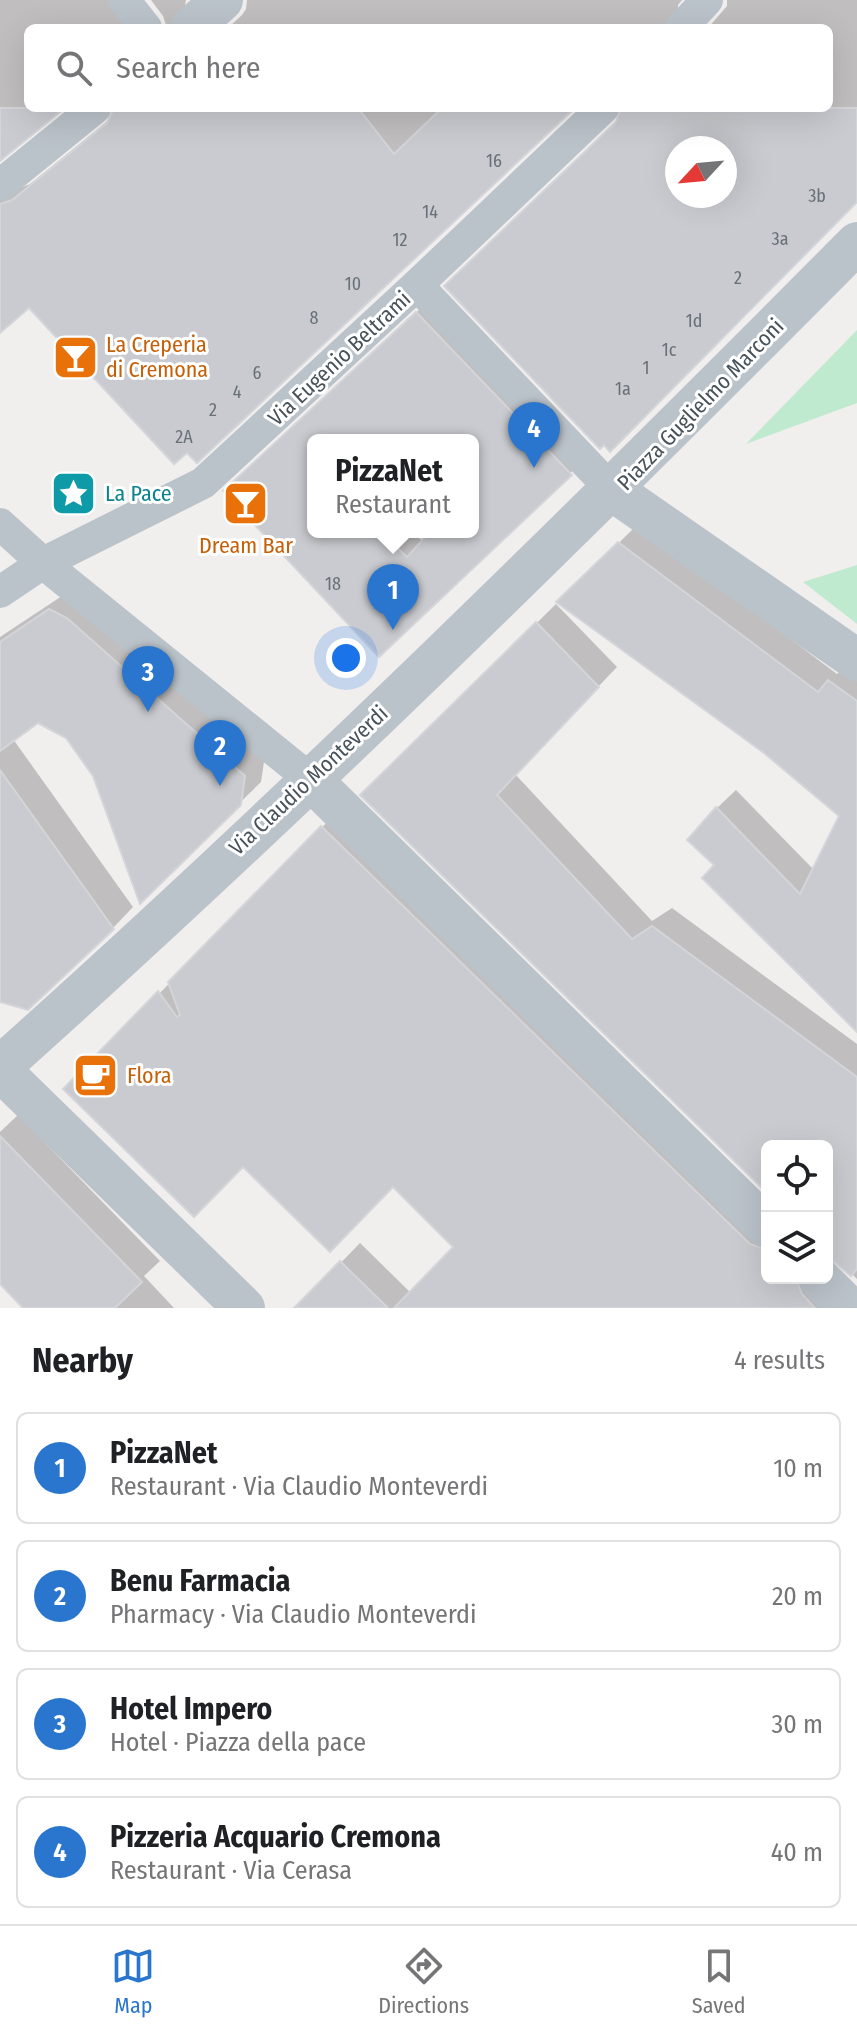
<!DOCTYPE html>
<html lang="en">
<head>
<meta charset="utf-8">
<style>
	:root { --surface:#fff; --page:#f2f2f2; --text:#202124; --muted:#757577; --line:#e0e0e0; --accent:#2a76cf }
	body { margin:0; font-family:"Fira Sans Condensed",sans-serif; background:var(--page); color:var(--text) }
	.controls { position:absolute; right:24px; bottom:24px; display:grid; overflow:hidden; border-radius:12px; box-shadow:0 8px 32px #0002 }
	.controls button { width:72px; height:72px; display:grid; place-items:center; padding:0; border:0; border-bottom:2px solid var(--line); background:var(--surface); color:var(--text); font:40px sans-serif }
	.compass { position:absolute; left:665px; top:136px; width:72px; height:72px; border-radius:50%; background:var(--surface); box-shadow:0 8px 32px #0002; rotate:244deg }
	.you { position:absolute; left:346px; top:658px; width:28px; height:28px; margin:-20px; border:6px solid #fff; border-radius:50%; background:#1a73e8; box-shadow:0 0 0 12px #1a73e833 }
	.badge { display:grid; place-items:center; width:52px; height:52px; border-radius:50%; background:var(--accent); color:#fff; font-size:26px; font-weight:700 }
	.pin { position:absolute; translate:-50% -66px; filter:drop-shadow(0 2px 4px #0008) }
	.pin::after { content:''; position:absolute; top:42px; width:28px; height:24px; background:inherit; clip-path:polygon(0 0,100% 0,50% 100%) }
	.popup { position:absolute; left:307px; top:434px; width:172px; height:104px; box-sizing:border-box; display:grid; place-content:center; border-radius:12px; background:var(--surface); filter:drop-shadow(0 2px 6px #0005); font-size:26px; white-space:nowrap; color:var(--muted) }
	.popup b { font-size:30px; color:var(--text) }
	.popup::after { content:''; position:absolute; left:50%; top:100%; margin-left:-16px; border:16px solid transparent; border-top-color:var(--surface) }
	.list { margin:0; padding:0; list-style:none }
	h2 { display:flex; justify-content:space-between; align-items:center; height:104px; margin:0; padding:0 32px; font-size:34px }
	h2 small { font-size:26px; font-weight:400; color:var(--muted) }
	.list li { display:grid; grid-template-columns:52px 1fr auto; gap:24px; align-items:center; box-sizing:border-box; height:112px; margin:0 16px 16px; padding:0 16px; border:2px solid var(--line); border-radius:12px }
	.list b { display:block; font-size:30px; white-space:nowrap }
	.list p { margin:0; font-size:26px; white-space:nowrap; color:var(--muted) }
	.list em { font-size:26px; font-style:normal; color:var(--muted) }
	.icon { flex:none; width:44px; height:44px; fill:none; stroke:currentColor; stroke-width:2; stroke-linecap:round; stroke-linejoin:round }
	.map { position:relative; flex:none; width:857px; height:1308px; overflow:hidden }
	.search { position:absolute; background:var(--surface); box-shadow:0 8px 32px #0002; left:24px; right:24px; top:24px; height:88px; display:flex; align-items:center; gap:20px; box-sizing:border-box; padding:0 28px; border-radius:12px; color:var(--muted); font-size:30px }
	.sheet { height:616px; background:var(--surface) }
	nav { display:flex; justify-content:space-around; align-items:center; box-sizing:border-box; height:112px; border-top:2px solid var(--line); background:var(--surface); font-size:22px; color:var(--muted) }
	nav a { display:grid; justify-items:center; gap:4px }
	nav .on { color:var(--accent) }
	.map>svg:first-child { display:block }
	.green { fill:#c0ead0 }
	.shadow { fill:#0003; fill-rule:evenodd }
	.building { fill:#c9cbd0; stroke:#d3d5d9; stroke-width:2; fill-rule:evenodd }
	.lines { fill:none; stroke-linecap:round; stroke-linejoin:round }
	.pedestrian { stroke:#bbc3ca; stroke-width:32 }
	.minor { stroke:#bbc3ca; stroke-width:42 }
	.labels { text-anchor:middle; stroke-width:6; stroke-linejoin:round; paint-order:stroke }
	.number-label { font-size:18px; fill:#687078 }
	.food-label { font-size:22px; fill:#c56008; stroke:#fff; text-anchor:start }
	.street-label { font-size:22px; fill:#48525a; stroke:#fff }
	.culture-label { font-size:22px; fill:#0d838f; stroke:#fff; text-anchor:start }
</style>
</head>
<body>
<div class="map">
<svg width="857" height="1308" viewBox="0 0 857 1308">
	<rect width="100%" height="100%" fill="#f1eeee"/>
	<g class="green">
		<polygon points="857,330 857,403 746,444"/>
		<polygon points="857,565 857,624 803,582"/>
	</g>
	<g class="shadow">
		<polygon points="0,0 130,0 153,28 28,28 28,108 62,108 0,158"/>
		<polygon points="151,0 186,0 183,17 189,28 167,28 163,16"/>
		<polygon points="247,0 682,0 678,5 679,18 688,28 228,28 242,15 246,9"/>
		<path d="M 727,0 L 857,0 L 857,199 L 610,449 L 619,121 L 623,108 L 829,108 L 829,28 L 708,28 L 727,6 ZM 677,148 L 725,148 L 725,196 L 677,196 Z"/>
		<polygon points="115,108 572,108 29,305 0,331 0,178 20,188 30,184 114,116"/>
		<path d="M 433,297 L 586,458 L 380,654 L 241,475 ZM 313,440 L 473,440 L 473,532 L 433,532 L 423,542 L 413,532 L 313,532 Z"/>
		<polygon points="638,524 837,674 849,662 857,668 857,795 560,601"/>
		<polygon points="71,590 265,755 261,782 140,900 95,775 68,736 38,720 13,739 133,907 113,928 0,997 0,637"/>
		<polygon points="556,604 617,667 515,774 652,921 672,908 857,1044 857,1279 837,1259 827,1253 827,1146 767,1146 767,1191 363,795"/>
		<polygon points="736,790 814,870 857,813 857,1030 716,865 717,808"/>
		<polygon points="341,808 767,1223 767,1278 823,1278 854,1308 297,1308 360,1243 411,1293 456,1247 394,1185 66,1089"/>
		<polygon points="18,1115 160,1261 144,1276 174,1308 26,1308 0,1281 0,1132"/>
	</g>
	<g class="building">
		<polygon points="0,108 65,108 0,161"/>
		<polygon points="114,108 358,108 394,154 442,108 575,108 197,463 187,453 174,464 29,308 0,333 0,204 12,200 107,123"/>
		<path d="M 621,108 L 857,108 L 857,202 L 610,452 L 604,445 L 600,449 L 444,286 L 616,122 ZM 677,148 L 725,148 L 725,196 L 677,196 Z"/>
		<path d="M 416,312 L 572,475 L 379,657 L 223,491 ZM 313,440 L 473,440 L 473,532 L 430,532 L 407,557 L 381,532 L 313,532 Z"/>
		<polygon points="618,542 818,692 828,680 857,701 857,1032 702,878 714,865 687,840 716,807 800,894 839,816 764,753 556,602"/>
		<polygon points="49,609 67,618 245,776 241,805 140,904 93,776 66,738 38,723 0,751 0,642"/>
		<polygon points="536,622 599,687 497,795 632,939 652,926 857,1077 857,1269 851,1276 827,1256 827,1146 767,1146 767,1193 360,795"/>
		<polygon points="0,770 114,929 28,1010 0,1002"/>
		<polygon points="321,826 750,1244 767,1250 767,1278 796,1278 802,1294 815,1308 394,1308 453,1247 393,1187 330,1252 243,1167 194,1217 63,1089 158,991 177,1017 180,1015 168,982"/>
		<polygon points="0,1136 142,1282 115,1308 23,1308 0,1284"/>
		<polygon points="340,1261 388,1308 294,1308"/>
	</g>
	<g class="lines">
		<g class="pedestrian">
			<polyline points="124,0 146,28"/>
			<polyline points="681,28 707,0"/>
			<polyline points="0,185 95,108"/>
			<polyline points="417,285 612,490"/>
			<polyline points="0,524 43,563 310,779"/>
			<polyline points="0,592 43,563 203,483 417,285 603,108"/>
		</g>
		<g class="minor">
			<polyline points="191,28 222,0"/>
			<polyline points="612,490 857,660"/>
			<polyline points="310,779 767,1227"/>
			<path d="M 0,1067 C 295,803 578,524 857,243"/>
			<polyline points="0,1070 244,1308"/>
			<polyline points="819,1278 849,1308"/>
		</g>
	</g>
	<defs>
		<symbol id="bar-square" viewBox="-11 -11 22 22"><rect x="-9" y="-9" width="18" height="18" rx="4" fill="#e8710a" stroke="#fff"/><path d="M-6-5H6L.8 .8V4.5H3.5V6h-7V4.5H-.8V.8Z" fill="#fff"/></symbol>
		<symbol id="sight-square" viewBox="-11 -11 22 22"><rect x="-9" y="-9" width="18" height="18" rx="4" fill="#0f9aa8" stroke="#fff"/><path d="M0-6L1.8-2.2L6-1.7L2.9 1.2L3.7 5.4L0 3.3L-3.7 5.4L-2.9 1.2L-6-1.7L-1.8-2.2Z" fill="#fff"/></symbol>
		<symbol id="cafe-square" viewBox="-11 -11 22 22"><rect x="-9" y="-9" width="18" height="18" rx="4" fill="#e8710a" stroke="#fff"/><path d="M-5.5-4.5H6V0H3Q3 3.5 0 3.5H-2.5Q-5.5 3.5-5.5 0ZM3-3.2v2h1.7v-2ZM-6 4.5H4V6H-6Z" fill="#fff"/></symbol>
	</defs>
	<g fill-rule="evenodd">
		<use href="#bar-square" x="50" y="332" width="51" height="51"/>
		<use href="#sight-square" x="48" y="468" width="51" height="51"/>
		<use href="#bar-square" x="220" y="478" width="51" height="51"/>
		<use href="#cafe-square" x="70" y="1050" width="51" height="51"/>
	</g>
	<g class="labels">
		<g class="number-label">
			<text x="494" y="167">16</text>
			<text x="817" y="202">3b</text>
			<text x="430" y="218">14</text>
			<text x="780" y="245">3a</text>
			<text x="400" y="246">12</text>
			<text x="738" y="284">2</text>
			<text x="353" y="290">10</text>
			<text x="314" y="324">8</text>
			<text x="694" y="327">1d</text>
			<text x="669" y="356">1c</text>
			<text x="646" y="374">1</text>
			<text x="257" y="379">6</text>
			<text x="623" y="395">1a</text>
			<text x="237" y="398">4</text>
			<text x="213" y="416">2</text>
			<text x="184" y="443">2A</text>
			<text x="333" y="590">18</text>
		</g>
		<g class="food-label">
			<text x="106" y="352">La Creperia<tspan x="106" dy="25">di Cremona</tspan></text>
			<text x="246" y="553" text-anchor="middle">Dream Bar</text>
			<text x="127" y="1083">Flora</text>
		</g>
		<g class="street-label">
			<text transform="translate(339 358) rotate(-43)" y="8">Via Eugenio Beltrami</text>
			<text transform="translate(700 404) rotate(-46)" y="8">Piazza Guglielmo Marconi</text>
			<text transform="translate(308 780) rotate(-43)" y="8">Via Claudio Monteverdi</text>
		</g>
		<g class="culture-label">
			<text x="105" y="501">La Pace</text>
		</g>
	</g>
</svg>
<div class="controls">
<button><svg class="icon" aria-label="locate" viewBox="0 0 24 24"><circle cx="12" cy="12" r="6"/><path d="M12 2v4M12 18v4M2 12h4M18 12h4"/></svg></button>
<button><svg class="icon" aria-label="layers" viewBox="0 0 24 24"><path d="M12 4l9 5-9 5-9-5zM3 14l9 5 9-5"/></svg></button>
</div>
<svg class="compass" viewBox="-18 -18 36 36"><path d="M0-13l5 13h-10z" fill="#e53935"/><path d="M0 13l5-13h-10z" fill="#757577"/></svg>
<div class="you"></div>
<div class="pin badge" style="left:393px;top:630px">1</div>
<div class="popup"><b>PizzaNet</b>Restaurant</div>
<div class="pin badge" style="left:220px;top:786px">2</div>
<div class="pin badge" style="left:148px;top:712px">3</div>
<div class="pin badge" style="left:534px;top:468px">4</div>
<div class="search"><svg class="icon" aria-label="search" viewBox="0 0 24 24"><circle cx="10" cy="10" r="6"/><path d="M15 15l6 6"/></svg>Search here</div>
</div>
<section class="sheet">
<h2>Nearby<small>4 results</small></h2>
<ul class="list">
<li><span class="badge">1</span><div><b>PizzaNet</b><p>Restaurant · Via Claudio Monteverdi</p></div><em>10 m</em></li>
<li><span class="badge">2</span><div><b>Benu Farmacia</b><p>Pharmacy · Via Claudio Monteverdi</p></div><em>20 m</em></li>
<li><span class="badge">3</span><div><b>Hotel Impero</b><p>Hotel · Piazza della pace</p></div><em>30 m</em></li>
<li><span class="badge">4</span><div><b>Pizzeria Acquario Cremona</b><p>Restaurant · Via Cerasa</p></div><em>40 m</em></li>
</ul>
</section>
<nav>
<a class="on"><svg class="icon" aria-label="map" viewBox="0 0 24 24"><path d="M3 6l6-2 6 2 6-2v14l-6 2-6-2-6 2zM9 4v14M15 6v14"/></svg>Map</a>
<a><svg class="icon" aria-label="directions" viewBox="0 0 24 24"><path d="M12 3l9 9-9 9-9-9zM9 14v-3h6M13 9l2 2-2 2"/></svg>Directions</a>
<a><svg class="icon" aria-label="saved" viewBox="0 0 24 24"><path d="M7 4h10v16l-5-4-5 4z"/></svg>Saved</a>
</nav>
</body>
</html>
